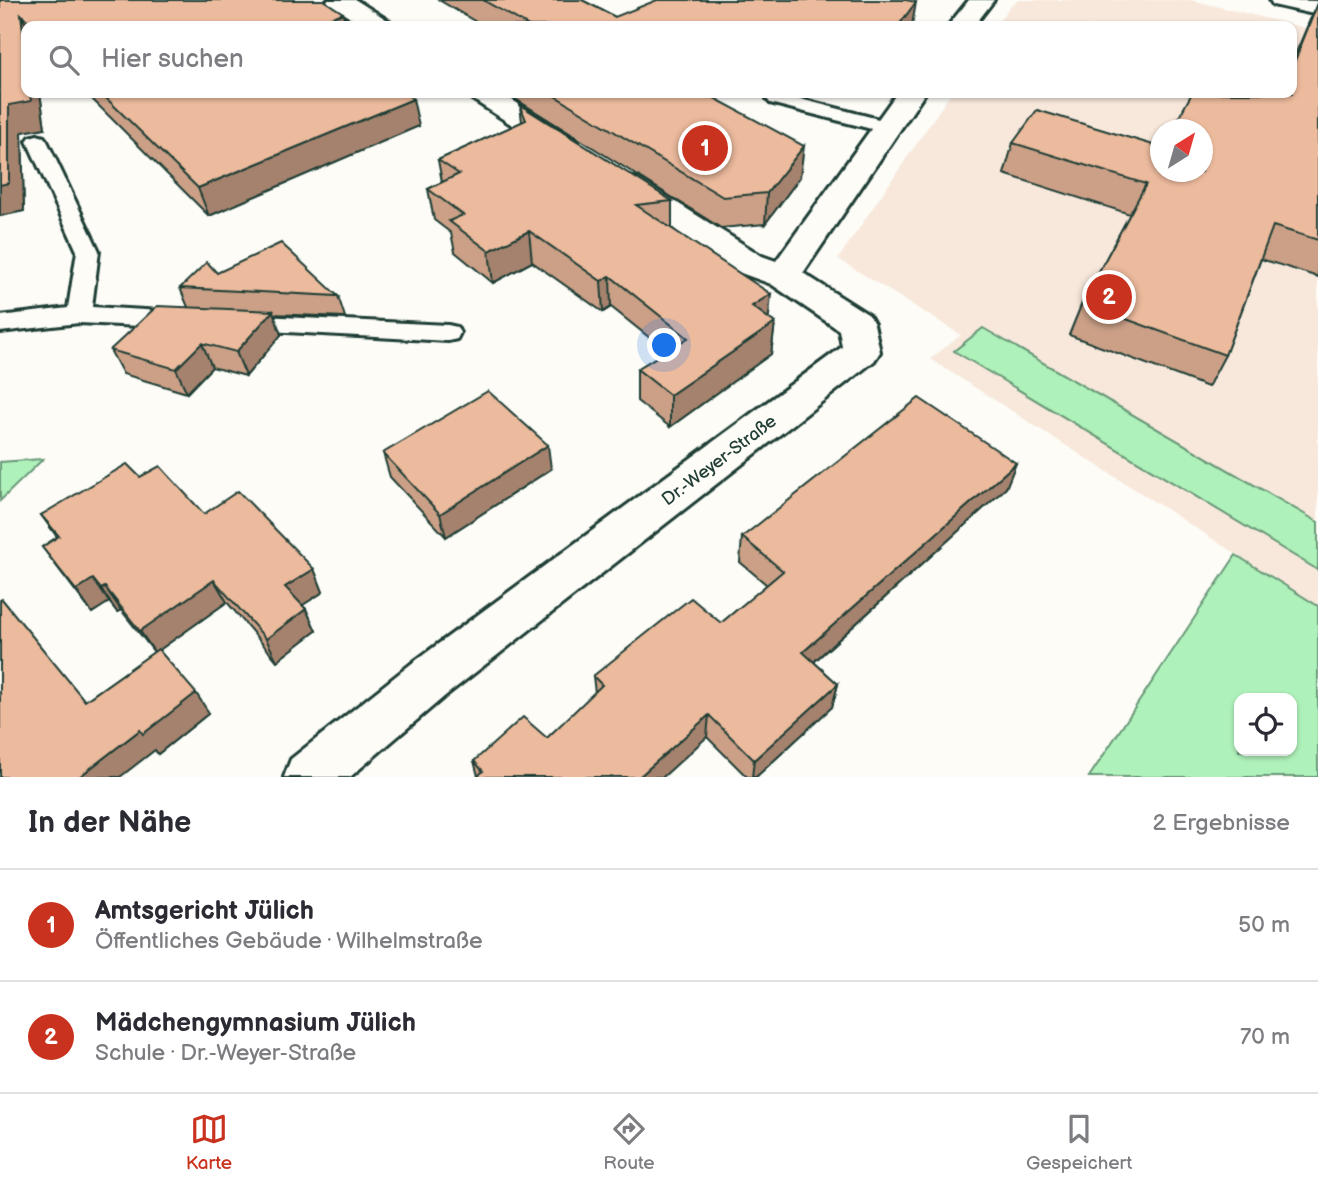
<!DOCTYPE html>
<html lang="de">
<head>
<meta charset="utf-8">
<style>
	:root { --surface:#fff; --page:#f2f2f3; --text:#2b2b33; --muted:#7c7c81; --line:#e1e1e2; --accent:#c8321e }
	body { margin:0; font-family:"Balsamiq Sans",sans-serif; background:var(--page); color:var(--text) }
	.controls { position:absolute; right:21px; bottom:21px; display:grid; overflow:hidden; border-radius:14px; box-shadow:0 2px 5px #0004 }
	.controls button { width:63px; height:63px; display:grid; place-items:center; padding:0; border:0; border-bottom:2px solid var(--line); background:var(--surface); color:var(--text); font:35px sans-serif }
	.compass { position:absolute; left:1150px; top:119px; width:63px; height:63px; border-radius:50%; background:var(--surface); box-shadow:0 2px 5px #0004; rotate:37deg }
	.you { position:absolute; left:665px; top:346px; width:24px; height:24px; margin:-18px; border:5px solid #fff; border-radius:50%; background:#1a73e8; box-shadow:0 0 0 10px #1a73e833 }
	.badge { display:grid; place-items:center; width:46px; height:46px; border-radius:50%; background:var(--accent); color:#fff; font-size:23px; font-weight:700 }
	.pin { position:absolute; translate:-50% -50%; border:4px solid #fff; box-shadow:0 2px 7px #0006 }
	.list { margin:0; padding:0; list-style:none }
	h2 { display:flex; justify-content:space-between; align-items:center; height:91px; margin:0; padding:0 28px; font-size:30px }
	h2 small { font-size:23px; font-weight:400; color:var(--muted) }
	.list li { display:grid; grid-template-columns:46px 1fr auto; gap:21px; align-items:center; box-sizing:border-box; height:112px; padding:0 28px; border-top:2px solid var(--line) }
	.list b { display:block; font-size:26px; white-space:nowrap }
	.list p { margin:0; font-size:23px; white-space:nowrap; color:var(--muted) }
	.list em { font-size:23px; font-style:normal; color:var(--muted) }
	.icon { flex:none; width:38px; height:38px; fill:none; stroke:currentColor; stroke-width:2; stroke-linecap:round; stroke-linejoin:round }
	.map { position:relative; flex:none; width:1318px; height:777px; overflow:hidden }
	.search { position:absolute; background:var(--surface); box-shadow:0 2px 5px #0004; left:21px; right:21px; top:21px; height:77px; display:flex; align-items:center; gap:18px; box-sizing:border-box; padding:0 24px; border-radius:14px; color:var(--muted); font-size:26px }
	.sheet { height:315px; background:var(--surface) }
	nav { display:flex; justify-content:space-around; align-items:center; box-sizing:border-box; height:98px; border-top:2px solid var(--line); background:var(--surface); font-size:19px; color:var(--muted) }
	nav a { display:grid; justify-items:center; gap:4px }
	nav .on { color:var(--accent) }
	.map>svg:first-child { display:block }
	.built { fill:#f8e8dc; fill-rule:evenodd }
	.green { fill:#aff1ba; stroke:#679777; stroke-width:2; fill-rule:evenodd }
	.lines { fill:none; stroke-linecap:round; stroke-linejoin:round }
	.lane-casing { stroke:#1f3d34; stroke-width:6 }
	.street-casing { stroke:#1f3d34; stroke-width:6 }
	.secondary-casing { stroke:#1f3d34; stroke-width:6 }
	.lane { fill:#fdfcf7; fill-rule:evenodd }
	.street { fill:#fdfcf7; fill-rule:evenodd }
	.secondary { fill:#fdfcf7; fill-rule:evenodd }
	.wall { fill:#cba087; stroke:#1f3d34; stroke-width:2 }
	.shaded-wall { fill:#a5826e; stroke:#1f3d34; stroke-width:2 }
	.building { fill:#ecba9d; stroke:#1f3d34; stroke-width:2 }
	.labels { text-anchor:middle; stroke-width:5; stroke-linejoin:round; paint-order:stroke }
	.street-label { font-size:18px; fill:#1f3d34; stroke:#fdfcf7 }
</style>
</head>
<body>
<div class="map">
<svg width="1318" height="777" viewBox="0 0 1318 777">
	<rect width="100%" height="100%" fill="#fdfcf7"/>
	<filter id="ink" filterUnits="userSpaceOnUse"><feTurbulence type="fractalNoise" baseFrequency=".0143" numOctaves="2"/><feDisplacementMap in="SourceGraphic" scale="14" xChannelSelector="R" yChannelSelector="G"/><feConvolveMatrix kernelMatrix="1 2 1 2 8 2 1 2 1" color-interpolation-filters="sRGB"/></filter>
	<g filter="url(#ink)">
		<path class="built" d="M 1019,0 L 1191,0 L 1318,31 L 1318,606 L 930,359 L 961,335 L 838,259 L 951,93 L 1292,93 L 1292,26 L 996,26 L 1009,7 ZM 1160,130 L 1202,130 L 1202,172 L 1160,172 Z"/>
		<g class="green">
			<polygon points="983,328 1318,522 1318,570 954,351"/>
			<polygon points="43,459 0,501 0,462"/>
			<path d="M 1236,555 L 1318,606 L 1318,777 L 1089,777 ZM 1292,698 L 1292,751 L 1239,751 L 1239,698 Z"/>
		</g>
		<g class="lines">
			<defs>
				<g id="lane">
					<polygon points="777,93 894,123 897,127 894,131 887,133 770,103 767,99"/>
					<polygon points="37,135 44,137 47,141 99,251 92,307 180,312 189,314 192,320 189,326 180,328 79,323 0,332 0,316 68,308 77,251 27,141 30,137"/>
					<polygon points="243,315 448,325 457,327 460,333 457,339 448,341 234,329 231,323 234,317"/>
				</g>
				<g id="street">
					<polygon points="327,0 356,0 389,21 393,26 363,26 330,5"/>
					<polygon points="969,0 994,0 974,26 948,26"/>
					<polygon points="468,93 501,93 576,140 580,146 576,152 565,155 554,152 472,99"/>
					<polygon points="897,93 925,93 803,273 869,315 874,324 880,352 874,361 445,696 350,777 284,777 291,759 411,664 842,347 839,330 771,284 738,272 617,193 612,186 617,179 628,177 639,179 762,256 776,261"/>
				</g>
				<polygon id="secondary" points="1270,0 1318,1 1318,15 1273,5"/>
			</defs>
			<use href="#lane" class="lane-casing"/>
			<use href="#street" class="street-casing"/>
			<use href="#secondary" class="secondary-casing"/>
			<use href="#lane" class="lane"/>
			<use href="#street" class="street"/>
			<use href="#secondary" class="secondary"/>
		</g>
		<g class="wall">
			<polygon points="0,0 346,26 26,26 26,93 40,93 45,128 22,132 24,211 0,216"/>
			<polygon points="439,0 582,0 615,17 912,26 483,26"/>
			<polygon points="1318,1 1318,277 1261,259 1225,355 1208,387 1069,335 1082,303 1130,214 1004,174 1013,143 1160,172 1292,93 1292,62"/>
			<polygon points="86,93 405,93 419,126 209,216"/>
			<polygon points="506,93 705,93 800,177 765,224 721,228"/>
			<polygon points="520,105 672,201 672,228 768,318 775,323 771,354 670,427 637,401 637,369 666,351 611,307 603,312 532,262 493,283 455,252 451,233 434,220 428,189 442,182 438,160 522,122"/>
			<polygon points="217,273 338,296 345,317 273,314 281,335 246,376 212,367 187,393 123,374 110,350 188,307 180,288"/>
			<polygon points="383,453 551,469 446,537 390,477"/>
			<polygon points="1016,463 1006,488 814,662 838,684 832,707 756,777 747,777 707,737 478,776 474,761 547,738 595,693 593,676 721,623 767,585 740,562 742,537"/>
			<polygon points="140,477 204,514 314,569 323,592 302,605 306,609 316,631 277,661 227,602 159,650 209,713 158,754 155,750 86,700 154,652 121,610 117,612 109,602 92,613 42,547 57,537 41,515"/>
		</g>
		<g class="shaded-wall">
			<polygon points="916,2 912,26 898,26"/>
			<polygon points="343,13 346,26 310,26 310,25"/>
			<polygon points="21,14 27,26 26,57"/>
			<polygon points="30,93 40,93 45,128 22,132 24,211 0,216 0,185 9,105"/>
			<polygon points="413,99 419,126 209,216 198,188"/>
			<polygon points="804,146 800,177 765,224 767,193"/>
			<polygon points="529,231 532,262 493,283 489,251"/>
			<polygon points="610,276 611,307 603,312 601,281"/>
			<polygon points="771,294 768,326 752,306"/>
			<polygon points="273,311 281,335 246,376 236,352"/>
			<polygon points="775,323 771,354 670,427 670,395"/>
			<polygon points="202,343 212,367 187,393 176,369"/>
			<polygon points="548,445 551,469 446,537 440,514"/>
			<polygon points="1016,463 1006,488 798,676 803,652"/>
			<polygon points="314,569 323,592 295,610 285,587"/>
			<polygon points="93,579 109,602 92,613 76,590"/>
			<polygon points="214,580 227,602 155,653 140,631"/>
			<polygon points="105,587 121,610 117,612 101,589"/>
			<polygon points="306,609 316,631 277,661 266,639"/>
			<polygon points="838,684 832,707 756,777 752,777 754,760"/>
			<polygon points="196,693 209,713 158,754 155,750 120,777 79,777 140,730"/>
			<polygon points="709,715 707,737 663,777 639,777"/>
		</g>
		<g class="building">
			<polygon points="0,0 323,0 343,13 310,25 311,26 33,26 21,14 26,57 26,93 30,93 31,101 9,105 9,183 0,185"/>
			<polygon points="483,0 582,0 615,17 657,0 906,0 916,2 898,26 529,26"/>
			<polygon points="1318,3 1318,240 1273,226 1225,355 1082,303 1146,184 1013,143 1037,110 1160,147 1160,172 1202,172 1202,130 1172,130 1192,93 1292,93 1292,68"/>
			<polygon points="101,93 405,93 413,99 198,188"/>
			<polygon points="550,93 705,93 804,146 767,193 723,197"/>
			<polygon points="520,105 672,201 636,205 771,294 752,306 775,323 670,395 637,369 688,338 610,276 601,281 529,231 489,251 449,221 463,215 428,189 459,174 438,160 526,120"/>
			<polygon points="281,243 338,296 180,288 207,262 217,273"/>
			<polygon points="157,306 273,311 236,352 202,343 176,369 110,350"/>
			<polygon points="488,391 548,445 440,514 383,453"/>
			<polygon points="919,398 1016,463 803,652 838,684 754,760 709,715 639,777 477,777 483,771 474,761 523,717 547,738 602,685 593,676 691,598 721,623 783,571 742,537"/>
			<polygon points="127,464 140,477 160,466 204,514 238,491 314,569 285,587 306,609 266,639 214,580 140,631 105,587 101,589 93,579 76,590 42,547 59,536 41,515"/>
			<polygon points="2,599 85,701 158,649 196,693 143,734 140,730 79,777 0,777 0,600"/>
		</g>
	</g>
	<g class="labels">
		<g class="street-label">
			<text transform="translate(719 460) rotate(-37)" y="6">Dr.-Weyer-Straße</text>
		</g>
	</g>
</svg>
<div class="controls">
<button><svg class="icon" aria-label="locate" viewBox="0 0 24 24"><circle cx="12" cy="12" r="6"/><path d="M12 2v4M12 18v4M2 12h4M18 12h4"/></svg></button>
</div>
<svg class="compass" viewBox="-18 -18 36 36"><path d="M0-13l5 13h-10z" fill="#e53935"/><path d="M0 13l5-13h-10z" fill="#7c7c81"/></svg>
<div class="you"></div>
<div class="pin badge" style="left:705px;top:148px">1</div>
<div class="pin badge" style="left:1109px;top:297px">2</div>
<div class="search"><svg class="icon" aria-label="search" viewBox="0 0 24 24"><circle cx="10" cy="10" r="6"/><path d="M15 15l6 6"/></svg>Hier suchen</div>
</div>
<section class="sheet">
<h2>In der Nähe<small>2 Ergebnisse</small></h2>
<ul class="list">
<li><span class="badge">1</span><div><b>Amtsgericht Jülich</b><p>Öffentliches Gebäude · Wilhelmstraße</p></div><em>50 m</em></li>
<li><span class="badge">2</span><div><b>Mädchengymnasium Jülich</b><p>Schule · Dr.-Weyer-Straße</p></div><em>70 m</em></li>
</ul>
</section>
<nav>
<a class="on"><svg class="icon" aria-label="map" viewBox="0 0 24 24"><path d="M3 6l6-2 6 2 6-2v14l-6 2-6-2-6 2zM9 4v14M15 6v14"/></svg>Karte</a>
<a><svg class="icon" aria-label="directions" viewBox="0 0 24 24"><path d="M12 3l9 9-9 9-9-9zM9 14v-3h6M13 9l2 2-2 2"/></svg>Route</a>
<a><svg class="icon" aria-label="saved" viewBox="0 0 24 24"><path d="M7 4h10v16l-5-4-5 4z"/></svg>Gespeichert</a>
</nav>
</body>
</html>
